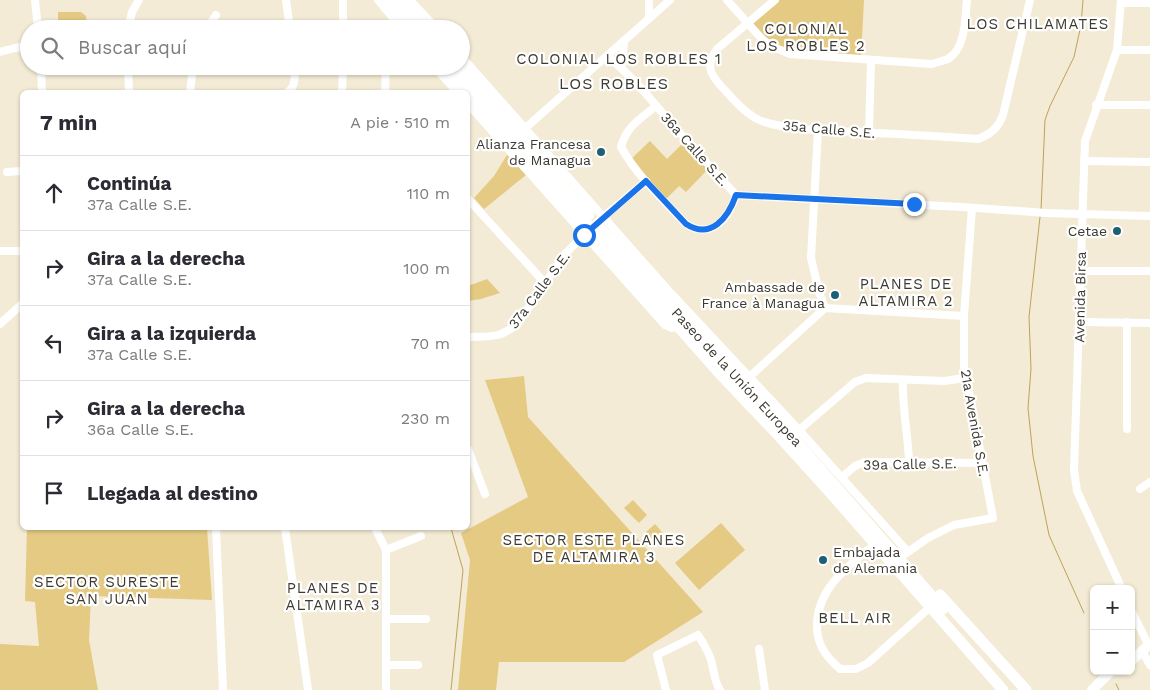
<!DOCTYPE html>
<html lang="es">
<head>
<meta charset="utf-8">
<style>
	:root { --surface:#fff; --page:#f2f2f3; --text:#2b2b33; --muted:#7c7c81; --line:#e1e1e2 }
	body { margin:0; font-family:"Work Sans",sans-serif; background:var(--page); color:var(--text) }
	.controls { position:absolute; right:15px; bottom:15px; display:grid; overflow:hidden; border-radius:8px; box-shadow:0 1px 4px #0004 }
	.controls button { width:45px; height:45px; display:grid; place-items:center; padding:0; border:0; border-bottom:1px solid var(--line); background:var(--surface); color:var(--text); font:25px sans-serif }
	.stop { position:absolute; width:15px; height:15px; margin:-11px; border:4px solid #1a73e8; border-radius:50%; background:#fff }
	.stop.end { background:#1a73e8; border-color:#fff; box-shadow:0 1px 5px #0008 }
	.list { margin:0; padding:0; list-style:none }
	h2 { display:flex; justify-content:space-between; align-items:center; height:65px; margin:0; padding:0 20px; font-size:21px }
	h2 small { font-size:16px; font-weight:400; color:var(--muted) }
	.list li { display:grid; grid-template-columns:32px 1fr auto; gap:15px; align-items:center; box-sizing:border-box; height:75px; padding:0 20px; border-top:1px solid var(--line) }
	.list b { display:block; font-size:19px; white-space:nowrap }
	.list p { margin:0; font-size:16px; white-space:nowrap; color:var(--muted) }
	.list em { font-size:16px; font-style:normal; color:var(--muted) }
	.icon { flex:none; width:28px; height:28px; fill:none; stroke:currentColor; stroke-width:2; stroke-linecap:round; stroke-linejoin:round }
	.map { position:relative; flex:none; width:1150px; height:690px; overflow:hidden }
	.search { position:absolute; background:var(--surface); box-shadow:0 1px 4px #0004; left:20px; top:20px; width:450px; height:55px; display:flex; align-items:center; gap:12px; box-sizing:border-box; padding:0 18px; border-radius:28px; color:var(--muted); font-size:19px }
	.panel { position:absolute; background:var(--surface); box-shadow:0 1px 4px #0004; left:20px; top:90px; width:450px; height:440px; border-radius:8px }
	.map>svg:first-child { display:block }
	.green { fill:#e4ca82 }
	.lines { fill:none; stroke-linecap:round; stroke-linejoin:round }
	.stream { stroke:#bda258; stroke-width:1 }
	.minor { stroke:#fff; stroke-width:8 }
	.major { stroke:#fff; stroke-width:10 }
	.highway { stroke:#fff; stroke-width:11 }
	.route { stroke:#1a73e8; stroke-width:6 }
	.poi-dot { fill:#1c6173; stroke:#fff; stroke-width:2 }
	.labels { text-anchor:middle; stroke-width:4.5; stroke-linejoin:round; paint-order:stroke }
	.street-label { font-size:14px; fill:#3d3a31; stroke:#fff }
	.poi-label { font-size:14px; fill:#3d3a31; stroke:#fff; text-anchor:end }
	.neighbourhood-label { font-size:15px; letter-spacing:1px; fill:#3d3a31; stroke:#fff }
	.quarter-label { font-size:16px; letter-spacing:1px; fill:#3d3a31; stroke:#fff }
</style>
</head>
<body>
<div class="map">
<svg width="1150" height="690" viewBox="0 0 1150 690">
	<rect width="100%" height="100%" fill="#f3ebd5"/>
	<g class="green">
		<polygon points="779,0 864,0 861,57 794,52 771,42 752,24"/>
		<polygon points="58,12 81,12 86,16 87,29 58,29"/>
		<polygon points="686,140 710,167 686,192 679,186 664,201 629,161 650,141 667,159"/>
		<polygon points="507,155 526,175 484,209 474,198 494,176"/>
		<polygon points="487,279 500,293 481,299 468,301 468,286"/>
		<polygon points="524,376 528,417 703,612 624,662 499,662 496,690 458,690 470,560 461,533 528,497 485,380"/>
		<polygon points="633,500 647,515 639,523 624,508"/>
		<polygon points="721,523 745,550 699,590 675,563"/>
		<polygon points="655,524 669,540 660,548 646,532"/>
		<polygon points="27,528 207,528 212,600 91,596 89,640 98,690 0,690 0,644 39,646 35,602 25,601"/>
	</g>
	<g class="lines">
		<g class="stream">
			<polyline points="1041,210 1045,120 1050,106 1074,57 1081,25 1083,0"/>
			<polyline points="1040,217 1029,317 1031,369 1028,408 1033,456 1049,535 1084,613"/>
			<polyline points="451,528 463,570 451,690"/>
			<polyline points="1116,684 1119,690"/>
		</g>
		<g class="minor">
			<polyline points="35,0 38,29"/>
			<polyline points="286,0 290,29"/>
			<polyline points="343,0 343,29"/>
			<polyline points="378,0 402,29"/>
			<polyline points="410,0 437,29"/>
			<path d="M 727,0 L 763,40 L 771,46 L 790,54 L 932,64 C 937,62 943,61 948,59 C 966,48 965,19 967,0"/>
			<path d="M 775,0 L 717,49 C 706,64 709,73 721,86 C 732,98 743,111 757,119 C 779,130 830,131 856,132 C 896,134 937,136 978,139 C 991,134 998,128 1003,115 L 1030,0"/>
			<polyline points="1121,0 1117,50 1085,141 1074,470 1077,491 1122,589"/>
			<polyline points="1121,3 1150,3"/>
			<polyline points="649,18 649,0"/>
			<polyline points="128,29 132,12 139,0"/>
			<polyline points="207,29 216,15"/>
			<polyline points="1117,50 1150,50"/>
			<polyline points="0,52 15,48 29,46"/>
			<polyline points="461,56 667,289 799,430 908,552"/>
			<path d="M 607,56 C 631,75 646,94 666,117 C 689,143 712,169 736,195 L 962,207 L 1046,213 L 1150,216"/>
			<polyline points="41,66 42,92"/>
			<polyline points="128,66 129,92"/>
			<polyline points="434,66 457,92"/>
			<polyline points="622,68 624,41"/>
			<polyline points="190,92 193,66"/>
			<path d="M 288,92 C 296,86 295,76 294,66"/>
			<polyline points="342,92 343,66"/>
			<polyline points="385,92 386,66"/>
			<polyline points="468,104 665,325 672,328 680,325"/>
			<polyline points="1096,105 1150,105"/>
			<path d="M 656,106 C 641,118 626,127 621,147 C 637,176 663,200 686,224 C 712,240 729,218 736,195"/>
			<polyline points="818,130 811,258 819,292 825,308"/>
			<polyline points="522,131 670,0"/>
			<polyline points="869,133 871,60"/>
			<polyline points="1084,161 1150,162"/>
			<polyline points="7,172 22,171"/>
			<polyline points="468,199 545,283"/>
			<polyline points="0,251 22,251"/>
			<polyline points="1080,271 1150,271"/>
			<polyline points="1080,322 1150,323"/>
			<polyline points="0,324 22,304"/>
			<path d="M 468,337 C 489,336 501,339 518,323 L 565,254 L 596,223 L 646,181"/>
			<polyline points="746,380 825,308 964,316"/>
			<path d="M 903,380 C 902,408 908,434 909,461"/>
			<polyline points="1127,429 1127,322"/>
			<polyline points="799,430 855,382 866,378 944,381 965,378"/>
			<polyline points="468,449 485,494"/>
			<polyline points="842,477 855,466 865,462 982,463"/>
			<polyline points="1140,489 1150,482"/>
			<polyline points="216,528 223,690"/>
			<polyline points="285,528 308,690"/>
			<polyline points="375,528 386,550 386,690"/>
			<path d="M 875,544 C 849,566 819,586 817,623 C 816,643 825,656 840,669 L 856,669 L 868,663 L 928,609"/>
			<polyline points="386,550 421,536"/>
			<polyline points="905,554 928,538 954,525 993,518 964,366 964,316 972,208"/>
			<polyline points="1131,610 1146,640"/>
			<polyline points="387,619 426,619"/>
			<polyline points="759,649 765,690"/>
			<polyline points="1142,651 1150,665"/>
			<polyline points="386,665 418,665"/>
			<path d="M 666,690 L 657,655 L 698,635 C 703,643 708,650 711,660 C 714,670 714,681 720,690"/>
		</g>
		<g class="major">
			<polyline points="1131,661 1150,644"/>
			<polyline points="1092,690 1111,671"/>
		</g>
		<g class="highway">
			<polyline points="387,0 411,29"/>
			<polyline points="399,0 426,29"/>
			<polyline points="446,66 535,169 591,228 722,376 779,436 828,490 1003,690"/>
			<polyline points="460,66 518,135 589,215"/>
			<polyline points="599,227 796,441 943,609"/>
			<polyline points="940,595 1026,690"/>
		</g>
	</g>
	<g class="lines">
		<path class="route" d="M 584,235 L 646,181 L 686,224 C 711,240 728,218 736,195 L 914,204"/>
	</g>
	<g class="poi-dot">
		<circle cx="601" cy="152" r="5"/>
		<circle cx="1117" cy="231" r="5"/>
		<circle cx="835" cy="295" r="5"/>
		<circle cx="823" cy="560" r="5"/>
	</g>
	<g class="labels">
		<g class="street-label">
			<text transform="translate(829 129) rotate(5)" y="5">35a Calle S.E.</text>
			<text transform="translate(695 149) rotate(48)" y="5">36a Calle S.E.</text>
			<text transform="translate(539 290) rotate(-53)" y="5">37a Calle S.E.</text>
			<text transform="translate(1080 297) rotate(-89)" y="5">Avenida Birsa</text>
			<text transform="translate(737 377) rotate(47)" y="5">Paseo de la Unión Europea</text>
			<text transform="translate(975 423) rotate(80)" y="5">21a Avenida S.E.</text>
			<text transform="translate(910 464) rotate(-1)" y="5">39a Calle S.E.</text>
		</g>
		<g class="poi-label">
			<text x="591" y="149">Alianza Francesa<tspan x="591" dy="16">de Managua</tspan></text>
			<text x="1107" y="236">Cetae</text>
			<text x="825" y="292">Ambassade de<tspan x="825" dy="16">France à Managua</tspan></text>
			<text x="833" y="557" text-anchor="start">Embajada<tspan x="833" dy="16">de Alemania</tspan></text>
		</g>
		<g class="neighbourhood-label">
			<text x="1038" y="29">LOS CHILAMATES</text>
			<text x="806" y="34">COLONIAL<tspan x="806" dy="17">LOS ROBLES 2</tspan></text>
			<text x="619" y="64">COLONIAL LOS ROBLES 1</text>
			<text x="906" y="289">PLANES DE<tspan x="906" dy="17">ALTAMIRA 2</tspan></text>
			<text x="594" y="545">SECTOR ESTE PLANES<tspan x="594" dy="17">DE ALTAMIRA 3</tspan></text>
			<text x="107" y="587">SECTOR SURESTE<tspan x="107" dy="17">SAN JUAN</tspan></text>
			<text x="333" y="593">PLANES DE<tspan x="333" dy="17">ALTAMIRA 3</tspan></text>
			<text x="855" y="623">BELL AIR</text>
		</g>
		<g class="quarter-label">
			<text x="614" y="89">LOS ROBLES</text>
		</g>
	</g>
</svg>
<div class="controls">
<button>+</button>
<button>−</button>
</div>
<div class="stop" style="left:584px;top:235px"></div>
<div class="stop end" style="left:914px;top:204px"></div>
<div class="search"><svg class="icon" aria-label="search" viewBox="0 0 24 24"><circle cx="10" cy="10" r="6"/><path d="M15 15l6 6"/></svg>Buscar aquí</div>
<section class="panel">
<h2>7 min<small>A pie · 510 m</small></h2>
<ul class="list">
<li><svg class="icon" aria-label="ahead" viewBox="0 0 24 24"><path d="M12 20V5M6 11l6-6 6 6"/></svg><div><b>Continúa</b><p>37a Calle S.E.</p></div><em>110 m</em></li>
<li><svg class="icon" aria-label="right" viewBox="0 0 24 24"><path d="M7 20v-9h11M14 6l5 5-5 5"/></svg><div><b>Gira a la derecha</b><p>37a Calle S.E.</p></div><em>100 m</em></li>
<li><svg class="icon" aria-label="left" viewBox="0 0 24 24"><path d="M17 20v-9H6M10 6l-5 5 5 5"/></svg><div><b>Gira a la izquierda</b><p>37a Calle S.E.</p></div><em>70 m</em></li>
<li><svg class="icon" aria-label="right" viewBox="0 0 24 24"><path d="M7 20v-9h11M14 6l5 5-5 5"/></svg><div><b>Gira a la derecha</b><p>36a Calle S.E.</p></div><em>230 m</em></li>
<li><svg class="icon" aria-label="arrive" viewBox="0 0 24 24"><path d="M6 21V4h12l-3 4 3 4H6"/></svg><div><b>Llegada al destino</b></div></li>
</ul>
</section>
</div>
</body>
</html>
